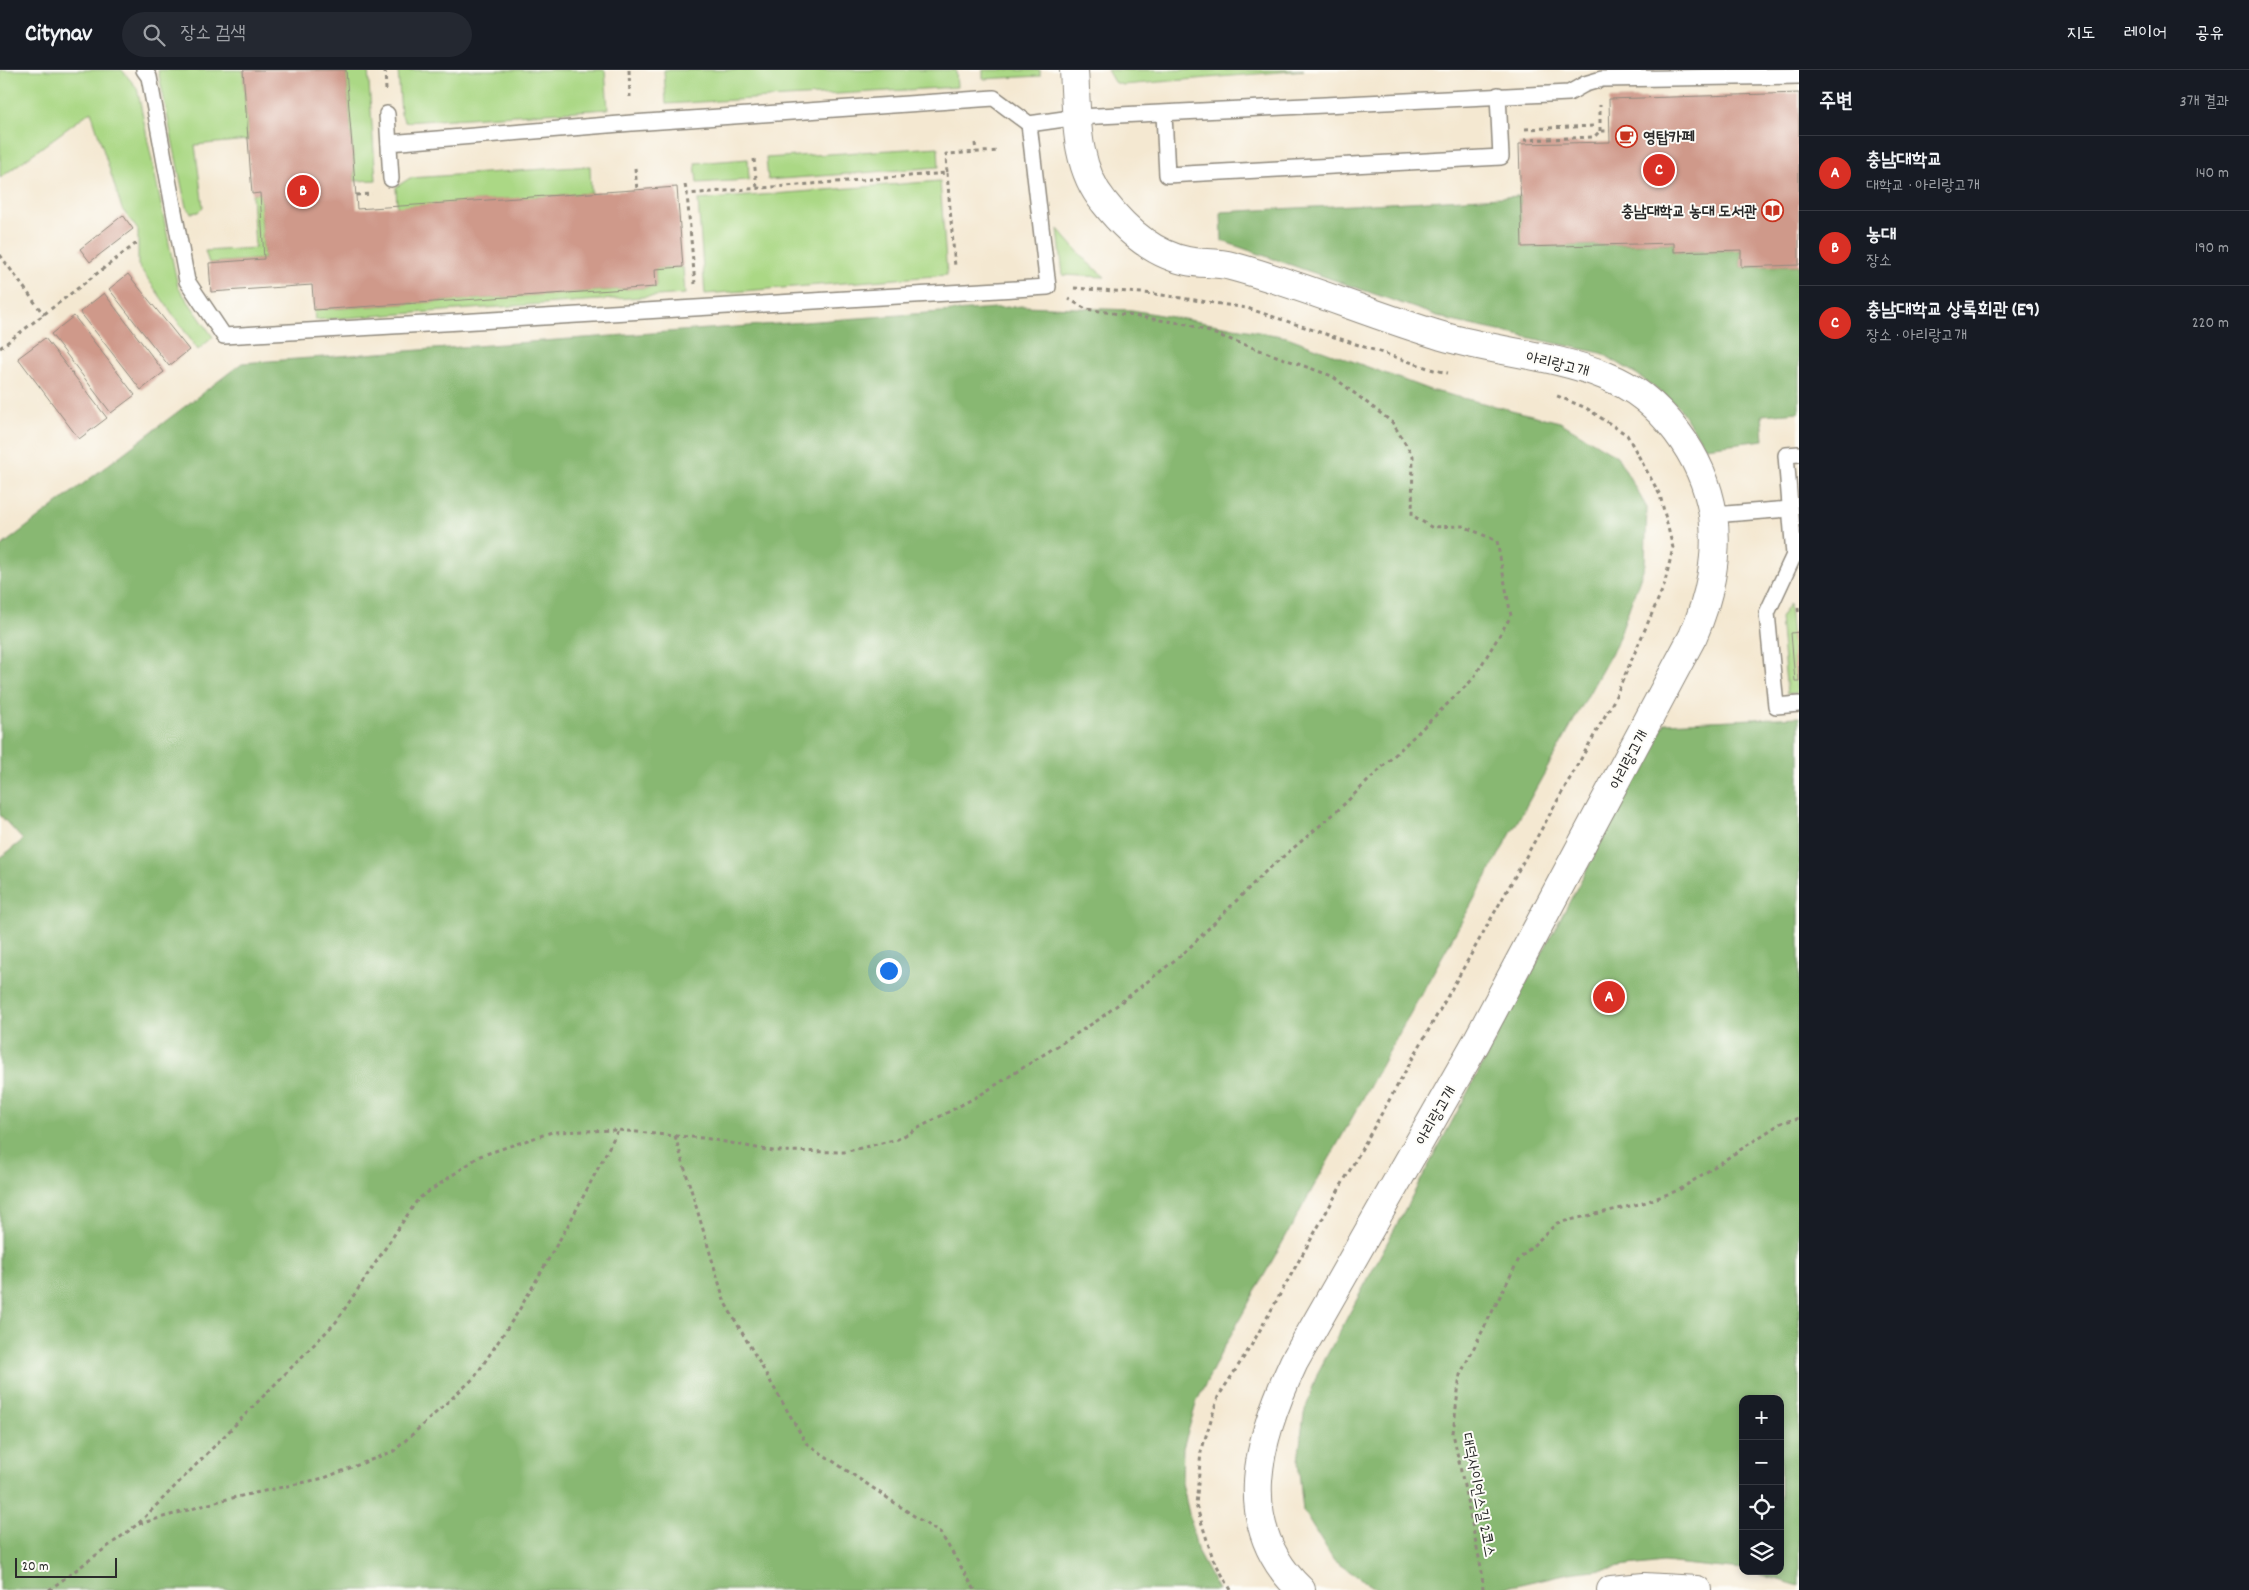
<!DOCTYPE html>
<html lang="ko">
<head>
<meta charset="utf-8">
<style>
	:root { --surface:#171b24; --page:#242831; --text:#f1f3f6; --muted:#9ea1a6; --line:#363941; --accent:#d93025 }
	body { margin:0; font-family:Dekko,"Poor Story",sans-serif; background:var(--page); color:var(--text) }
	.controls { position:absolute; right:15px; bottom:15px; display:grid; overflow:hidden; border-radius:10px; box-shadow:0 2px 8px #0003 }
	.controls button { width:45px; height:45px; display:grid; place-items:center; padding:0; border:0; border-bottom:1px solid var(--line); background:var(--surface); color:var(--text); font:25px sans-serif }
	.scale { position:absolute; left:15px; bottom:12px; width:102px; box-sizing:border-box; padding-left:5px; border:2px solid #2b2b2b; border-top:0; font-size:14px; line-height:18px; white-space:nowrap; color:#2b2b2b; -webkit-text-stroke:4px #fdfcf7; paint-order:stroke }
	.you { position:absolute; left:888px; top:900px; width:18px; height:18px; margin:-12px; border:4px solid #fff; border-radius:50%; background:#1a73e8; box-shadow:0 0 0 8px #1a73e833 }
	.badge { display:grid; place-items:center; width:32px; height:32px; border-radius:50%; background:var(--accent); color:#fff; font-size:16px; font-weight:700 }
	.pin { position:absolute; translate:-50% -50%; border:2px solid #fff; box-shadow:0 1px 5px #0006 }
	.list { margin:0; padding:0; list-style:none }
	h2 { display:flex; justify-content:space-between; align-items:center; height:65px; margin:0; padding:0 20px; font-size:21px }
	h2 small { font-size:16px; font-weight:400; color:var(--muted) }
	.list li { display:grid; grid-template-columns:32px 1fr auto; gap:15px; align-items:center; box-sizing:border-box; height:75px; padding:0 20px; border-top:1px solid var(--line) }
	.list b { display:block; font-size:19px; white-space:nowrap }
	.list p { margin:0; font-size:16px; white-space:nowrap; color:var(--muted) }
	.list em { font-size:16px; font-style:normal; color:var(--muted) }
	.icon { flex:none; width:28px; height:28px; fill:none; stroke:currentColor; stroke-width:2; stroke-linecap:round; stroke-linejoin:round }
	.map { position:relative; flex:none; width:1799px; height:1520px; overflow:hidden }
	header { display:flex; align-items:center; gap:30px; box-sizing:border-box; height:70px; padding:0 25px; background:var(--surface); border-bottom:1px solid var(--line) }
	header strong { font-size:24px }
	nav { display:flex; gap:28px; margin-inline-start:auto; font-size:18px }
	.search { width:350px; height:45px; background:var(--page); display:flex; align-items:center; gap:12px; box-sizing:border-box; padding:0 18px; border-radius:28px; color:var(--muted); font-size:19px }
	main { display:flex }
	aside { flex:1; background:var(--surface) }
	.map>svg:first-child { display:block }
	.green { fill:#abd885; stroke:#6b8258 }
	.forest { fill:#88b872; stroke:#5a724e }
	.building { fill:#cf998a }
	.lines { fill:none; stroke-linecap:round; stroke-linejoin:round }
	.lane-casing { stroke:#908a7e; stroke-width:18 }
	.street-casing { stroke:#908a7e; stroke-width:30 }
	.path { stroke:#908a7e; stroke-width:3; stroke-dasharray:4 4; stroke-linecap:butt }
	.lane { stroke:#fff; stroke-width:15 }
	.street { stroke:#fff; stroke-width:28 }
	.labels { text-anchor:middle; stroke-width:4; stroke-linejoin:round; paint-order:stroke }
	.poi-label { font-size:16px; font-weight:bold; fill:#2b2b2b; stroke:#fdfcf7; text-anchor:start }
	.street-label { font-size:16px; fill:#2b2b2b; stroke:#fdfcf7 }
</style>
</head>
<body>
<header>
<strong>Citynav</strong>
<div class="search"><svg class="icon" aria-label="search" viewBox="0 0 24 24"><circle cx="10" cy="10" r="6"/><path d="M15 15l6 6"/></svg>장소 검색</div>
<nav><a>지도</a><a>레이어</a><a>공유</a></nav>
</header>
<main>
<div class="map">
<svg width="1799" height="1520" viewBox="0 0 1799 1520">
	<rect width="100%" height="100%" fill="#fdfcf7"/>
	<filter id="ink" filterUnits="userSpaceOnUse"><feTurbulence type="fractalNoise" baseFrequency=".02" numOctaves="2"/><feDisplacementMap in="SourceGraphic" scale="10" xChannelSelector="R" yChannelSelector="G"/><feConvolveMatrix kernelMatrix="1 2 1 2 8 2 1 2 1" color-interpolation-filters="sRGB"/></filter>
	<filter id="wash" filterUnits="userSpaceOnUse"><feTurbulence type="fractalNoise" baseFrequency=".0096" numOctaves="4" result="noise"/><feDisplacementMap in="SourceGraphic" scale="20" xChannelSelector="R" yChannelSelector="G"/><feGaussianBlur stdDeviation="1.12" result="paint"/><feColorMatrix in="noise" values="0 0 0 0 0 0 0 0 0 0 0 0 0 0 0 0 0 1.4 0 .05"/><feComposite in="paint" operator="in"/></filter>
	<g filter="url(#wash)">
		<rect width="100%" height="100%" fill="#f4e8d1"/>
		<g class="green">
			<polygon points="0,0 122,0 137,18 178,217 213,267 198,280 138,195 138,160 122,139 91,41 0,108"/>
			<polygon points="158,0 243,0 248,70 195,75 203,137 198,142 191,143 186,137"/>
			<polygon points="346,0 368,0 376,110 355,111"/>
			<polygon points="398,0 605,0 608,39 405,52 401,44"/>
			<polygon points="664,0 956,0 957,17 666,34"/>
			<polygon points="983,0 1040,0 1040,6 983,9"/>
			<polygon points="1107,0 1304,0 1123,15 1114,12"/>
			<polygon points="938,77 939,97 768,110 766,88"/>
			<polygon points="748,89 749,110 697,113 695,93"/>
			<polygon points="590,96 591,123 397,137 396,117 410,108"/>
			<polygon points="940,111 947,205 705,224 698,130"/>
			<polygon points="260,123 264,189 209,193 205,181 255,178 252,124"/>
			<polygon points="1058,159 1087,192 1105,207 1063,205"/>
			<polygon points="683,197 685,224 315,250 314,240 656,217 655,199"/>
			<polygon points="1789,534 1797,623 1787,624 1780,548"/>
		</g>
		<g class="forest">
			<polygon points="1520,126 1523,177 1674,173 1674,182 1741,180 1741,197 1799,195 1799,342 1762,345 1764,370 1705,377 1678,336 1638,305 1601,283 1452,251 1222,171 1221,142"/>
			<polygon points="1023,236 1132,240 1287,267 1430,320 1560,352 1617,386 1647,438 1645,494 1616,575 1223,1279 1197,1331 1183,1378 1182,1413 1198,1483 1218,1520 0,1520 0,788 23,770 0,745 0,477 242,293"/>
			<polygon points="1799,647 1799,1516 1749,1501 1780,1501 1780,1329 1743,1329 1743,1500 1663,1492 1569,1503 1494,1520 1378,1520 1334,1491 1303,1441 1298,1391 1304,1344 1317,1304 1665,653"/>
		</g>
		<g id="blocks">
			<g class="building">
				<polygon points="243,0 346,0 357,139 677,117 683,197 655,199 656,217 314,240 312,215 211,222 209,193 264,189 260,123 252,124"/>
				<polygon points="1799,23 1799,195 1741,197 1741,180 1674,182 1674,173 1522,177 1519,74 1610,72 1609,29"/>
				<polygon points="123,145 133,159 90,192 80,179"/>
				<polygon points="128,204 189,280 169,296 109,219"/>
				<polygon points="104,223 164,302 141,320 80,242"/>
				<polygon points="74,246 135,325 111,343 51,264"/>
				<polygon points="45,268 107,348 79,369 18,288"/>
				<polygon points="1799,562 1799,611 1795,611 1791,563"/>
			</g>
		</g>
	</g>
	<g filter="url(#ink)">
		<use href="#blocks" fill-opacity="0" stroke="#908a7e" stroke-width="1"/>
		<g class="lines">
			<defs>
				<g id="lane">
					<polyline points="144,0 149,7 187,211 224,266 1048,217 1029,54"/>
					<polyline points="387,44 391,109"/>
					<polyline points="1164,44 1167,105 1501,87 1498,25"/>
					<polyline points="389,73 632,53 994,28 1029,54 1078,47 1569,23 1585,14 1602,9 1799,6"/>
					<polyline points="1799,384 1786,385 1794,485 1799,484"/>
					<polyline points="1713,445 1790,439"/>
					<polyline points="1794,485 1767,543 1776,636 1799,634"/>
				</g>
				<g id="street">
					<path d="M 1074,0 C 1077,45 1074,96 1104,132 C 1125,159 1153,184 1187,191 C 1201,194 1217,192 1231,196 C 1303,215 1371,245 1442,266 C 1496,282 1554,285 1606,306 C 1661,327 1704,387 1713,445 C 1719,485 1709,530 1693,566 L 1477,971 L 1294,1292 C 1259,1366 1231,1454 1301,1520"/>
					<polyline points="1611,1520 1644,1517 1697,1520"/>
				</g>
			</defs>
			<use href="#lane" class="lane-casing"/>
			<use href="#street" class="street-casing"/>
			<g class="path">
				<polyline points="385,0 386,20"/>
				<polyline points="629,0 630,27"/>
				<polyline points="1525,59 1594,56"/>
				<polyline points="1600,61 1600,35"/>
				<polyline points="1524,70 1594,67 1600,61 1610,61"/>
				<polyline points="975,73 976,82"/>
				<polyline points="754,89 757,118"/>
				<polyline points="635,98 637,120"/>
				<polyline points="947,103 955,197"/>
				<polyline points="685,115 687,124"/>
				<polyline points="356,125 372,124"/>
				<polyline points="0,185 44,245"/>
				<polyline points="695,214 687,124 947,103 946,84 999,81"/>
				<polyline points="1074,218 1155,224 1247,238 1434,300 1448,303"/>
				<polyline points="0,278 138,172"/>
				<polyline points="1798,538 1799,545"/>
				<polyline points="675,1066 704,1068 773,1081 844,1082 898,1069 980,1025 1098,950 1184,883 1265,802 1336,742 1473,609 1511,546 1497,471 1463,456 1431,457 1412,445 1413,386 1392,352 1332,306 1187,254 1086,239 1069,229"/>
				<polyline points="139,1454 223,1430 324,1408 394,1381 474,1308 518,1242 571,1150 618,1060"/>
				<polyline points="49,1520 138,1454 336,1252 418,1129 480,1086 552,1062 618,1060 675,1066 725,1233 806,1373 941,1464 975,1520"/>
				<polyline points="1231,1520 1213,1489 1196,1435 1201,1382 1218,1327 1251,1276 1614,630 1664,516 1673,478 1660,425 1627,365 1586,338 1555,325"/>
				<polyline points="1483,1520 1482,1502 1453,1363 1460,1305 1519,1189 1557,1153 1643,1133 1679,1120 1781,1053 1799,1048"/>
			</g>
			<use href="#lane" class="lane"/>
			<use href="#street" class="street"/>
		</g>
	</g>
	<defs>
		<symbol id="cafe-ring" viewBox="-11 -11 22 22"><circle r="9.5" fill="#fdfcf7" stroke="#c8321e" stroke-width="1.5"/><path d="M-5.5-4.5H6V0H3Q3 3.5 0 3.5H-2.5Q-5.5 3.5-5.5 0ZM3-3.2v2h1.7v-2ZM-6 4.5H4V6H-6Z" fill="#c8321e"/></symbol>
		<symbol id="library-ring" viewBox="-11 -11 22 22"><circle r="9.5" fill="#fdfcf7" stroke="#c8321e" stroke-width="1.5"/><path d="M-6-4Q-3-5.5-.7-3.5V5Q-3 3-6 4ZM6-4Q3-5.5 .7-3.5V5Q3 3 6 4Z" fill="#c8321e"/></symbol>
	</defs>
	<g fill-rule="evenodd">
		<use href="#cafe-ring" x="1614" y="54" width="25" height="25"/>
		<use href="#library-ring" x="1760" y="128" width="25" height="25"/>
	</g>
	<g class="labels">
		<g class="poi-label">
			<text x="1643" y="72">영탑카페</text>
			<text x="1757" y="146" text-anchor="end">충남대학교 농대 도서관</text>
		</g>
		<g class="street-label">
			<text transform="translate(1558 293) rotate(14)" y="6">아리랑고개</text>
			<text transform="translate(1628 689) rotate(-62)" y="6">아리랑고개</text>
			<text transform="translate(1435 1045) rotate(-60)" y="6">아리랑고개</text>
			<text transform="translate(1480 1425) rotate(79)" y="6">대덕사이언스길 2코스</text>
		</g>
	</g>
</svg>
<div class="controls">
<button>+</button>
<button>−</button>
<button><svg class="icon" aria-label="locate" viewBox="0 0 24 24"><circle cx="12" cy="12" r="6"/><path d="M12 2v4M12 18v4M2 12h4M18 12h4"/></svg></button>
<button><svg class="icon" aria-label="layers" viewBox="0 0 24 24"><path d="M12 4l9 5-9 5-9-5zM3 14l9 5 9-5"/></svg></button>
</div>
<div class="scale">20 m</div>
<div class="you"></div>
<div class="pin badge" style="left:1609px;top:927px">A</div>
<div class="pin badge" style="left:303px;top:121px">B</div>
<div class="pin badge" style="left:1659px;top:100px">C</div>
</div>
<aside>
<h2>주변<small>3개 결과</small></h2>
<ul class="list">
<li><span class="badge">A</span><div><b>충남대학교</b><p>대학교 · 아리랑고개</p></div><em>140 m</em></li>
<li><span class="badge">B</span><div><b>농대</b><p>장소</p></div><em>190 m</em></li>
<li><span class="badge">C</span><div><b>충남대학교 상록회관 (E9)</b><p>장소 · 아리랑고개</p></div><em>220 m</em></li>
</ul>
</aside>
</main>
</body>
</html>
